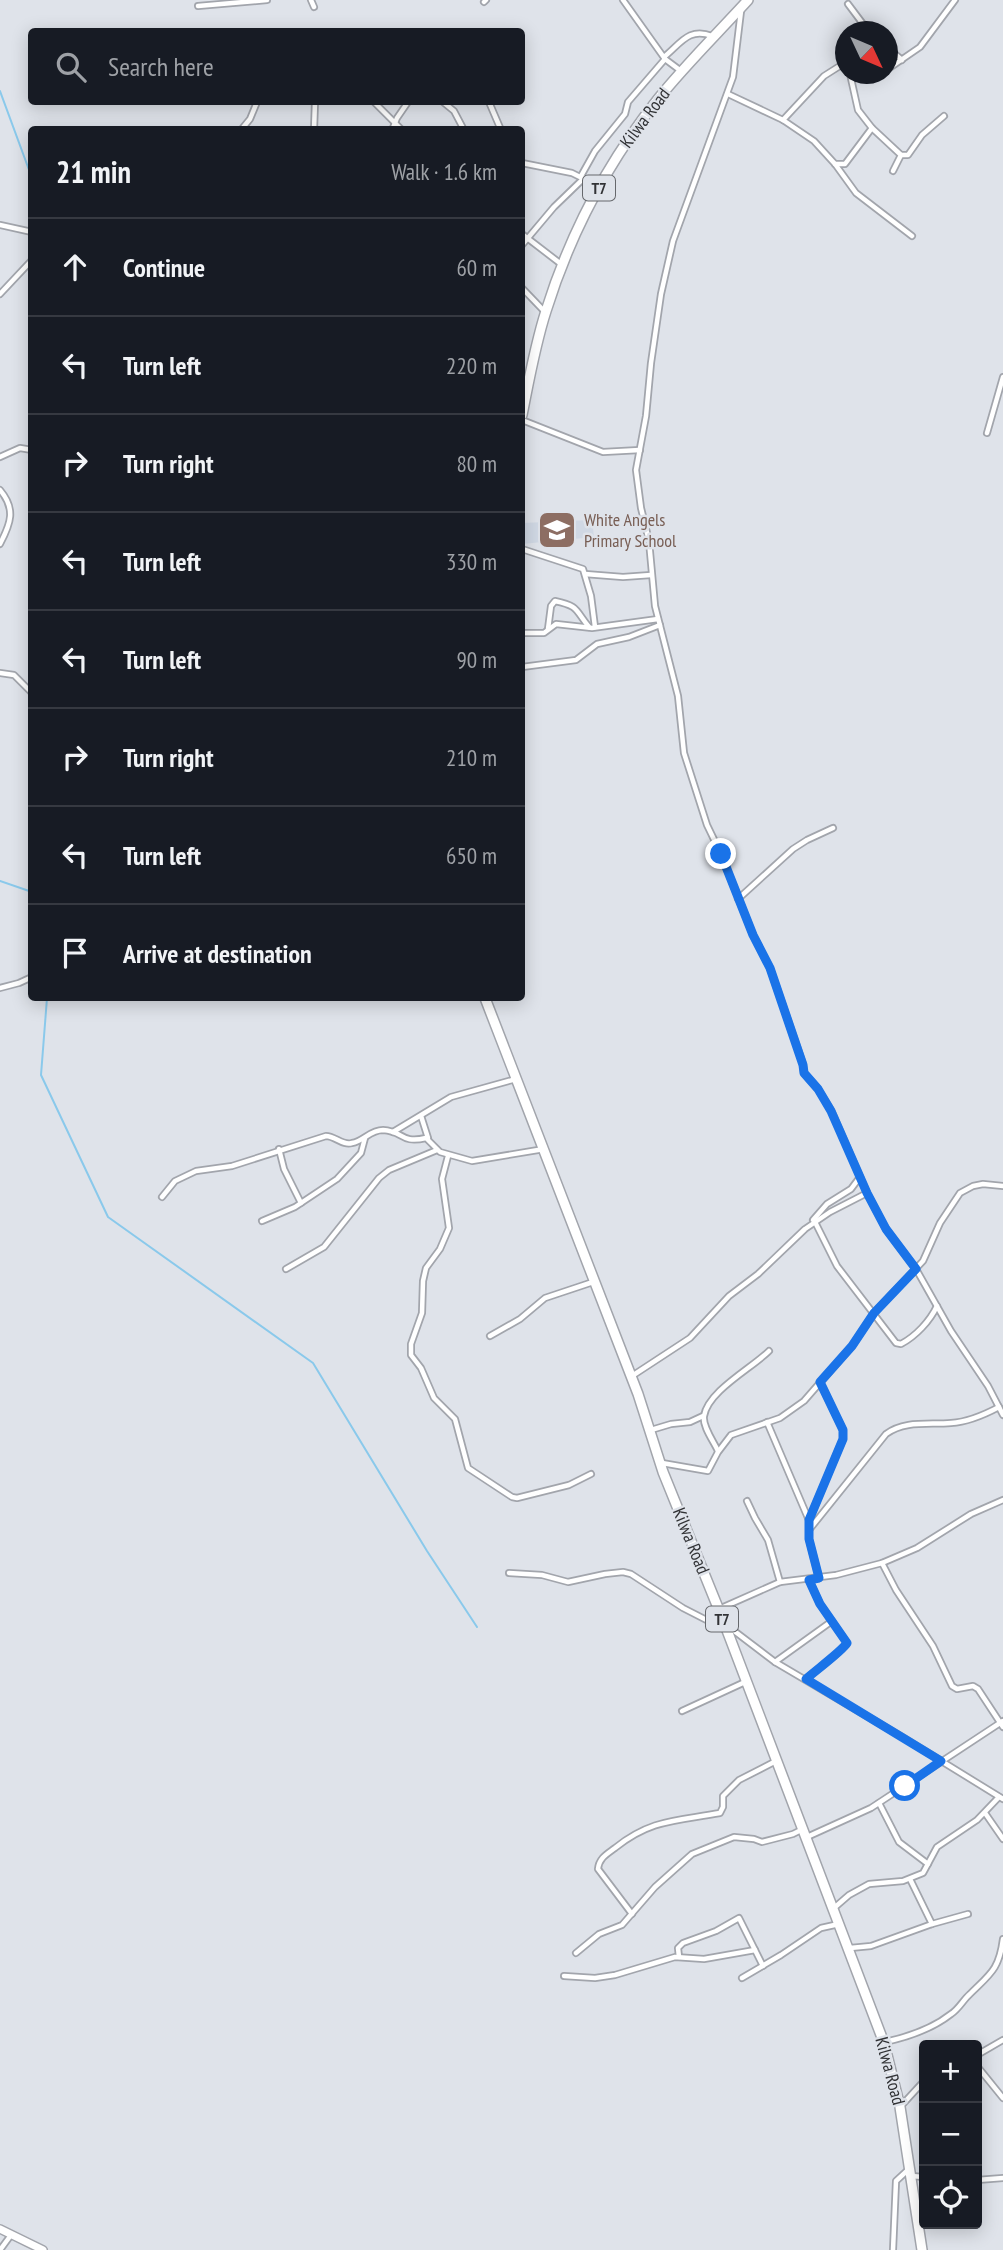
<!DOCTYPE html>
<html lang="en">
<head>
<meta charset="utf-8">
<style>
	:root { --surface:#171b24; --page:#242831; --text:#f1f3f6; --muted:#9ea1a6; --line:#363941 }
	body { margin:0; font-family:"PT Sans Narrow",sans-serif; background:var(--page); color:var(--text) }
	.controls { position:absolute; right:21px; bottom:21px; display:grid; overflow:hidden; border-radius:7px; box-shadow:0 4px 18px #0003 }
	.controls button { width:63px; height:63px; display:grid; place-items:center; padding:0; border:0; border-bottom:2px solid var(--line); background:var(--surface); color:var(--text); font:35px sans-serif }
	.compass { position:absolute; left:835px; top:21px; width:63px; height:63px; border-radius:50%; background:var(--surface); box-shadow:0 4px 18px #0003; rotate:134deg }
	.stop { position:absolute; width:21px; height:21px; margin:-16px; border:5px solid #1a73e8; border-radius:50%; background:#fff }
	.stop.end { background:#1a73e8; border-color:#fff; box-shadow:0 2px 7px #0008 }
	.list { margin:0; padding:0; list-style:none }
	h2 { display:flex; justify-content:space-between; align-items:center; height:91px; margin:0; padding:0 28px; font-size:30px }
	h2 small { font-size:23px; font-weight:400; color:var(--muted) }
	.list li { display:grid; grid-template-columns:46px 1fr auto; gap:21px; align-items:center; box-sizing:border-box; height:98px; padding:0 28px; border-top:2px solid var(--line) }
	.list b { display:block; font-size:26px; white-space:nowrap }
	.list em { font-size:23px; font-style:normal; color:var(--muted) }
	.icon { flex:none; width:38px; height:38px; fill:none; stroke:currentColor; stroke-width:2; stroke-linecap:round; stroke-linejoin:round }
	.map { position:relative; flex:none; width:1003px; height:2250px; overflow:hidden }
	.search { position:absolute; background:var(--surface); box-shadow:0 4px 18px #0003; left:28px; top:28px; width:497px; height:77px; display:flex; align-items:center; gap:18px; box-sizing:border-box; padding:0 24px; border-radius:7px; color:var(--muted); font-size:26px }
	.panel { position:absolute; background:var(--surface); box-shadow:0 4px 18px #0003; left:28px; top:126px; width:497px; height:875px; border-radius:7px }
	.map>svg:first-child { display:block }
	.built { fill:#d0d8e4 }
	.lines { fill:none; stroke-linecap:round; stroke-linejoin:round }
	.stream { stroke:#8ac9eb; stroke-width:2 }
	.street-casing { stroke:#a2a5ac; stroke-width:8 }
	.secondary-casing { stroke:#a2a5ac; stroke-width:10 }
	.highway-casing { stroke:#a2a5ac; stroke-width:12 }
	.street { stroke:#fff; stroke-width:4.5 }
	.secondary { stroke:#fff; stroke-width:7 }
	.highway { stroke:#fff; stroke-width:9 }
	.route { stroke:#1a73e8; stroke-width:9 }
	.labels { text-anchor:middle; stroke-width:5; stroke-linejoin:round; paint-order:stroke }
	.shield { fill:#dfe3ea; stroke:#66686c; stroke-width:2 }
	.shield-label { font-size:16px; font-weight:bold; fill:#323336 }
	.street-label { font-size:18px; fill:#323336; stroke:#dfe3ea }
	.education-label { font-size:18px; fill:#785e54; stroke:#dfe3ea; text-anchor:start }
</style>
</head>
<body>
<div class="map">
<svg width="1003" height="2250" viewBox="0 0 1003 2250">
	<rect width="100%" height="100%" fill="#dfe3ea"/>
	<polygon class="built" points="592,520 594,537 522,544 522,523"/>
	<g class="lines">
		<g class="stream">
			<polyline points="0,91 32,178"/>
			<polyline points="0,881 32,892"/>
			<polyline points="47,998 41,1075 108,1217 313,1363 427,1551 477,1627"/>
		</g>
		<defs>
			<g id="street">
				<polyline points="311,0 314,7"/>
				<polyline points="623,0 665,59 681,71"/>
				<polyline points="484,2 486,0"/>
				<polyline points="848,4 869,32"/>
				<polyline points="198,6 267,0"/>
				<polyline points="741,11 733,77 673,241 661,294 651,363 646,416 636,470 641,508 649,541 655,606 678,696 684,753 707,825 721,854 753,935 770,968 803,1064 804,1073 818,1089 831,1110 867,1193 886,1229 916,1269 951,1331 988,1386 1003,1415"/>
				<polyline points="888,48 902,60"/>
				<path d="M 664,57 C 681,43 689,27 712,36"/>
				<polyline points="888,69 920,47 955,0"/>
				<polyline points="850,74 858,110 872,128 901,155 893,171"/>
				<polyline points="728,94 783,120 814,141 835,164 856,193 912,236"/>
				<polyline points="374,102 402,130"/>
				<polyline points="443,102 454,111 464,130"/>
				<polyline points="489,102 501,130"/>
				<polyline points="783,120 824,76 846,62"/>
				<polyline points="241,130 250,119 257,102"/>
				<polyline points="314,130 315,102"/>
				<polyline points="392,130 397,118 408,102"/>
				<polyline points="901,155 908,155 922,135 944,116"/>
				<polyline points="522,163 572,173 598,186"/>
				<polyline points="835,164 845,164 872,128"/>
				<polyline points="581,176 595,151 625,114 628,102 665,59"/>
				<polyline points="0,225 32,232"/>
				<polyline points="522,234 561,264"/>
				<polyline points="522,245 554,207 584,178"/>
				<polyline points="522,288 545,312"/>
				<polyline points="0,294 32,260"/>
				<polyline points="522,420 603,452 640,450"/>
				<polyline points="987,433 1003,377"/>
				<polyline points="0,457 20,448 32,450"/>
				<path d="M 0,490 C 16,509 11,523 0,544"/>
				<polyline points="522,549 583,569 591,596 595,627"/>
				<polyline points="585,574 623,577 651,575"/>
				<path d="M 548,629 L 551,606 L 555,601 C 579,606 575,610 589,627"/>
				<polyline points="522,633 544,633 556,624 592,628 658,619"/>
				<polyline points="522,667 576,660 597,644 629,637 660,625"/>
				<polyline points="0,673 14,675 32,693"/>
				<polyline points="738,899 793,849 807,840 833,828"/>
				<polyline points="0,988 19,983 32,977"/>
				<polyline points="421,1116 428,1138"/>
				<polyline points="393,1132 451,1097 516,1079"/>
				<polyline points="279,1149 284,1169 301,1203"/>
				<polyline points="448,1156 442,1179 449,1228 440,1249 426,1268 423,1281 422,1313 411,1344 411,1355 421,1368 434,1398 455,1419 468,1468 512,1497 517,1498 569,1485 591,1474"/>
				<path d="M 162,1197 L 175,1181 L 196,1171 L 232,1166 L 326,1136 C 335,1136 343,1146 352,1143 C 364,1141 370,1130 383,1130 C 404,1131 400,1144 426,1138 L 440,1152 L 472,1161 L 544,1149"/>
				<polyline points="813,1220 827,1204 851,1189 860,1177"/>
				<polyline points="262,1221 295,1207 337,1179 361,1153 365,1138"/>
				<path d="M 815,1222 L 837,1266 L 896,1343 L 901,1344 C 916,1336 930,1321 937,1306"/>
				<polyline points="286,1269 324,1247 379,1178 389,1170 437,1150"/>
				<polyline points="490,1336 520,1319 545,1298 593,1282"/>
				<polyline points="632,1376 690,1338 729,1296 758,1274 805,1229 830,1212 867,1193"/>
				<polyline points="767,1422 808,1518"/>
				<polyline points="651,1430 671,1424 690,1422 703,1416"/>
				<path d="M 718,1451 C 714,1442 702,1426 704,1416 C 708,1391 752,1368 769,1351"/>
				<polyline points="662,1463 708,1471 718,1452 731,1435 780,1418 804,1401 852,1346 874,1313 923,1261 940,1223 960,1193 973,1186 983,1184 1003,1186"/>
				<polyline points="747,1501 755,1518 768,1540 780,1582"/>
				<polyline points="809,1520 843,1439 843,1430 820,1382"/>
				<polyline points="882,1563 896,1590 933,1646 952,1686 957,1689 973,1686 978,1689 1003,1727"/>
				<polyline points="509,1573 542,1575 568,1582 605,1574 623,1572 631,1574 683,1608 726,1630"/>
				<path d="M 819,1578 L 809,1539 L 809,1530 L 886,1434 C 905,1420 929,1425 951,1423 C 968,1422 984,1415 999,1407"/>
				<polyline points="719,1609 780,1582 836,1575 882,1563 917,1548 971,1514 1003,1500"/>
				<polyline points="729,1627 775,1662 904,1738 1003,1799"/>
				<polyline points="775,1662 832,1621"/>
				<path d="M 806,1679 C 816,1670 842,1652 847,1643 L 820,1604 L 809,1580"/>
				<polyline points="682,1711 745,1682"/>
				<polyline points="879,1803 899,1842 928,1864"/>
				<polyline points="985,1813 1003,1839"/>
				<polyline points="807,1837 871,1808 1003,1721"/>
				<polyline points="910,1879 932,1924"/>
				<polyline points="834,1908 849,1895 869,1884 903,1881 923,1873 937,1847 977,1820 999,1797"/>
				<path d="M 632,1914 L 598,1869 C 599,1858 607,1854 615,1848 C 651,1819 677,1821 720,1813 L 723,1807 L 723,1796 L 739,1780 L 776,1761"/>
				<polyline points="850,1948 871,1946 932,1924 968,1914"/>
				<polyline points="576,1953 599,1934 622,1925 655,1887 692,1854 734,1837 754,1839 762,1842 793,1834 803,1829"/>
				<polyline points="679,1957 678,1948 683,1943 716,1931 739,1918 763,1966"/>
				<polyline points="564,1976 595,1978 615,1975 675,1957 704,1959 755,1950"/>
				<polyline points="742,1978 781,1955 821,1928 839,1924"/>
				<path d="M 885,2042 C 908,2037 932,2029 951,2014 C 959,2009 963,2000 970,1994 C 990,1974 999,1970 1003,1939"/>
				<polyline points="977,2055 1003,2040"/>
				<polyline points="977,2066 1003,2098"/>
				<polyline points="901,2106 924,2081"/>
				<polyline points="911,2176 924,2177"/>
				<polyline points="977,2180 1003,2178"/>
				<polyline points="0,2250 11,2235"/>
				<polyline points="893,2250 896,2181 909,2169"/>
			</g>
			<polyline id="secondary" points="0,2229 43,2250"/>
			<g id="highway">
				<path d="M 522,415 C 529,380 535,345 546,311 C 570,234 608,162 658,99 C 686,64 718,33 748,0"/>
				<polyline points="485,998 638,1394 663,1472 725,1625 884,2043 900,2107 922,2250"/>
			</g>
		</defs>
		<use href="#street" class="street-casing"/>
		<use href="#secondary" class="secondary-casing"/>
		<use href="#highway" class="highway-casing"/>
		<use href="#street" class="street"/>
		<use href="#secondary" class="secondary"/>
		<use href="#highway" class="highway"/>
	</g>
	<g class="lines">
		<path class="route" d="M 721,854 L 753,935 L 770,968 L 803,1065 L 804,1073 L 818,1089 L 831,1111 L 867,1193 L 886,1229 L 916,1269 L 874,1313 L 852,1346 L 820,1382 L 843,1430 L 843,1439 L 809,1520 L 809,1539 L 819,1578 L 809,1580 L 820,1604 L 847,1643 C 842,1651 816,1670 806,1679 L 941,1761 L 905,1786"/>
	</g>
	<defs>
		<symbol id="school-square" viewBox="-11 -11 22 22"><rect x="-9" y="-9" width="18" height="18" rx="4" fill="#8d6e63" stroke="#dfe3ea"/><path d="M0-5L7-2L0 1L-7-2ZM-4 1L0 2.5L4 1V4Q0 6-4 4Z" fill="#fff"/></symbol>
	</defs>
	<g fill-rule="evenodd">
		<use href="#school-square" x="535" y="508" width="44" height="44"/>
	</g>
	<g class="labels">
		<g class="shield">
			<rect x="583" y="175.5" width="32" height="25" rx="5"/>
			<rect x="706" y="1606.5" width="32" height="25" rx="5"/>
		</g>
		<g class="shield-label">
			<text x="599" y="194">T7</text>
			<text x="722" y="1625">T7</text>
		</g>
		<g class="street-label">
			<text transform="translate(645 118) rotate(-53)" y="6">Kilwa Road</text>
			<text transform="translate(691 1541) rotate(68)" y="6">Kilwa Road</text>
			<text transform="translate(890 2071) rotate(75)" y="6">Kilwa Road</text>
		</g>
		<g class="education-label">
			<text x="584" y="526">White Angels<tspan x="584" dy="21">Primary School</tspan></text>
		</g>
	</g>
</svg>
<div class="controls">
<button>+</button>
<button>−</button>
<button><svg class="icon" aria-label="locate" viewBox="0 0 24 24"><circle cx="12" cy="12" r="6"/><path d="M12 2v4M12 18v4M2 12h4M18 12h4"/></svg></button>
</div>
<svg class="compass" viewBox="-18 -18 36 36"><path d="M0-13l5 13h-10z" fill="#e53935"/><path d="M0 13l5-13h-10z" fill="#9ea1a6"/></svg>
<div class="stop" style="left:905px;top:1786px"></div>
<div class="stop end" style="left:721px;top:854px"></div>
<div class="search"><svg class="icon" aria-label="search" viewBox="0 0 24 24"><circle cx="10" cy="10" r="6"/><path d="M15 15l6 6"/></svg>Search here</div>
<section class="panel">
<h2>21 min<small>Walk · 1.6 km</small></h2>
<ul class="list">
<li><svg class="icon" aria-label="ahead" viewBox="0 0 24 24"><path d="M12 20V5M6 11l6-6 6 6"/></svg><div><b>Continue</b></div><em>60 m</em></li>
<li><svg class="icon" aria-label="left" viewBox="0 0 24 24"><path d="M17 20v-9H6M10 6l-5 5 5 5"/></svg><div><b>Turn left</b></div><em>220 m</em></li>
<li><svg class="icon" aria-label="right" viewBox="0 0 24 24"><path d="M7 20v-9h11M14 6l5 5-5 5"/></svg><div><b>Turn right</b></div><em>80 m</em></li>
<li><svg class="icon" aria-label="left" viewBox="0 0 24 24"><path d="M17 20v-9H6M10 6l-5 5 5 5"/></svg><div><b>Turn left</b></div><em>330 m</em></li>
<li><svg class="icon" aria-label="left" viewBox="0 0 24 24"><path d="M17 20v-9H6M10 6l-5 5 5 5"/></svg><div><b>Turn left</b></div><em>90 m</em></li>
<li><svg class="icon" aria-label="right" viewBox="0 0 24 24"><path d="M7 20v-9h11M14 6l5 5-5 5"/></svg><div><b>Turn right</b></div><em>210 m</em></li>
<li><svg class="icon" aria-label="left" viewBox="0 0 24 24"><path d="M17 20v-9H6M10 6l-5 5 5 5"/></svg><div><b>Turn left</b></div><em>650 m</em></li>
<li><svg class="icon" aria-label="arrive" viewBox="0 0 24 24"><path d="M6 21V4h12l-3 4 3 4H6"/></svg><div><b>Arrive at destination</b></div></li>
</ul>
</section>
</div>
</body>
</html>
